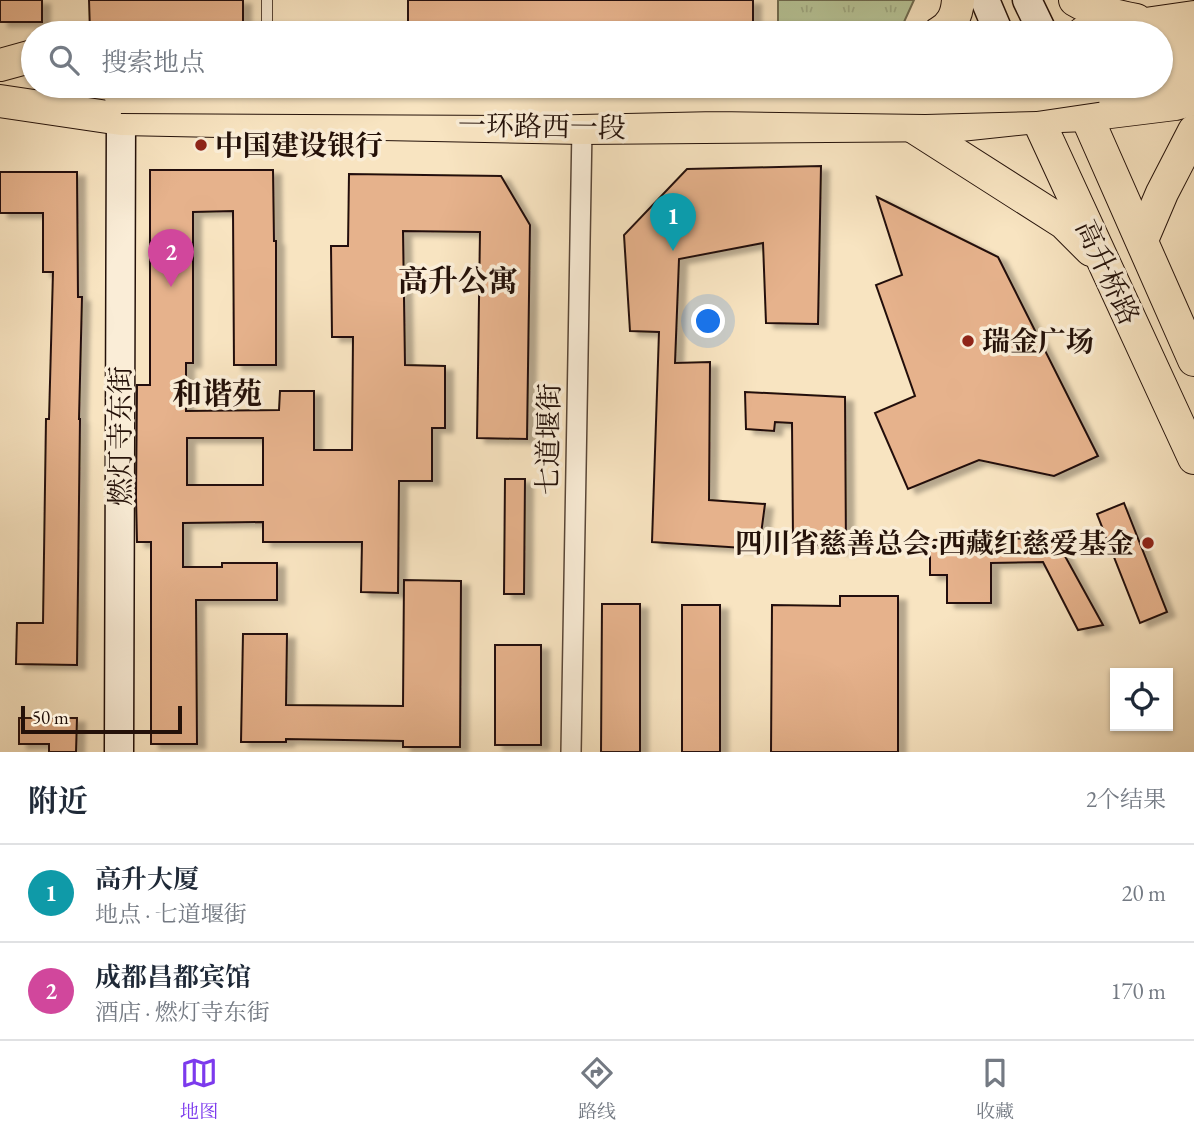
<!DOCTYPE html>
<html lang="zh">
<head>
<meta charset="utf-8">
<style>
	:root { --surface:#fff; --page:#f6f6f7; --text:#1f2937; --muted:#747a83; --line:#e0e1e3; --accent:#7c3aed }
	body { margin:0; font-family:"EB Garamond","Noto Serif SC",serif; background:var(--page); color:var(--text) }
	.controls { position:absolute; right:21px; bottom:21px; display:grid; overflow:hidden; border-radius:0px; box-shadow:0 2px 5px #0004 }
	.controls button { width:63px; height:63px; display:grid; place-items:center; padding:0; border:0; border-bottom:2px solid var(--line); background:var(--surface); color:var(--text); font:35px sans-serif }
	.scale { position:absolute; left:21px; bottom:18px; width:161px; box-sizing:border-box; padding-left:7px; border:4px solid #241109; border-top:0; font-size:19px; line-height:24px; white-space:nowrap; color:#241109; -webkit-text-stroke:5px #faedd7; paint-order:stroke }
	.you { position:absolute; left:709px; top:322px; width:24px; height:24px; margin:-18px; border:5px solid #fff; border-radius:50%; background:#1a73e8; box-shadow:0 0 0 10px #1a73e833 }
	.badge { display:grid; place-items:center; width:46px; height:46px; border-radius:50%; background:var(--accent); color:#fff; font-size:23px; font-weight:700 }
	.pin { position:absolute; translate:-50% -58px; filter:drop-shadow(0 2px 4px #0008) }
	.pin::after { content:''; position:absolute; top:37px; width:24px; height:21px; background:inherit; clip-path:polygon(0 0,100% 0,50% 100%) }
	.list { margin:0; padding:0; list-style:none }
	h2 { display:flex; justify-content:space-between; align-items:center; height:91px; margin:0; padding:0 28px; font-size:30px }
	h2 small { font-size:23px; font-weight:400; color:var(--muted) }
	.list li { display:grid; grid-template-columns:46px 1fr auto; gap:21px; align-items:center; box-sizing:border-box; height:98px; padding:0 28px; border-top:2px solid var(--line) }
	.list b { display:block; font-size:26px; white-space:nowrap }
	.list p { margin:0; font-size:23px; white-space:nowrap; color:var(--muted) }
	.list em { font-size:23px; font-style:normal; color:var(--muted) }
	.icon { flex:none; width:38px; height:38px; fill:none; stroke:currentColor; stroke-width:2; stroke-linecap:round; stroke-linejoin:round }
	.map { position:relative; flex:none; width:1194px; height:752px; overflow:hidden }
	.search { position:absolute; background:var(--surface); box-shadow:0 2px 5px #0004; left:21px; right:21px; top:21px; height:77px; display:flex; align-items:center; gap:18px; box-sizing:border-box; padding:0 24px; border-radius:38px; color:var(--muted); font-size:26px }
	.sheet { height:287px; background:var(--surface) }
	nav { display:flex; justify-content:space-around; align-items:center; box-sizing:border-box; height:98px; border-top:2px solid var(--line); background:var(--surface); font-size:19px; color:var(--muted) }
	nav a { display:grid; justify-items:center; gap:4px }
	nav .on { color:var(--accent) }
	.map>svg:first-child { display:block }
	.grass { fill:url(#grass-tufts); stroke:#6e6b50; stroke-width:2 }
	.building { fill:#e6b28c; stroke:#241109; stroke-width:2; fill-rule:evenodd; filter:url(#shadow) }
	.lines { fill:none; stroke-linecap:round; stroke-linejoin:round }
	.lane-casing { stroke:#594637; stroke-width:12 }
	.street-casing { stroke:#594637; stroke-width:22 }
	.secondary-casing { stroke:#241109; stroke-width:31 }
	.primary-casing { stroke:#241109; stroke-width:34 }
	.lane { stroke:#faedd7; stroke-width:10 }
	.street { stroke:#faedd7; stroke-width:19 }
	.secondary { stroke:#faedd7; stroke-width:28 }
	.primary { stroke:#f8e4c1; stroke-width:32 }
	.primary-bridge-casing { stroke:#241109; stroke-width:34; stroke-linecap:butt }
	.primary-bridge { stroke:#f8e4c1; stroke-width:32 }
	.poi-dot { fill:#8f2418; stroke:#faedd7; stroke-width:2.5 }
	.labels { text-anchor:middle; stroke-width:7; stroke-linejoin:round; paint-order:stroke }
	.street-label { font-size:28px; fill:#241109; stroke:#faedd7 }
	.poi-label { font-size:28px; font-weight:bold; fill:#241109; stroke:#faedd7; text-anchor:start }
	.neighbourhood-label { font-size:30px; font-weight:bold; fill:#241109; stroke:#faedd7 }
</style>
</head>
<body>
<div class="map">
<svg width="1194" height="752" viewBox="0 0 1194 752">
	<defs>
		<pattern id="grass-tufts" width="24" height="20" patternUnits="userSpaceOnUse" patternTransform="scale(1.75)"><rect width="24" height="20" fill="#b7c598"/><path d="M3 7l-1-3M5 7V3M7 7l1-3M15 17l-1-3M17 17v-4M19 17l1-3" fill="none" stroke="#9da882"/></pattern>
		<filter id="shadow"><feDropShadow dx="8" dy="4.5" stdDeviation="2" flood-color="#0004"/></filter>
	</defs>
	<rect width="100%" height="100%" fill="#f8e4c1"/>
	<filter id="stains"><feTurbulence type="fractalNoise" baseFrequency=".00286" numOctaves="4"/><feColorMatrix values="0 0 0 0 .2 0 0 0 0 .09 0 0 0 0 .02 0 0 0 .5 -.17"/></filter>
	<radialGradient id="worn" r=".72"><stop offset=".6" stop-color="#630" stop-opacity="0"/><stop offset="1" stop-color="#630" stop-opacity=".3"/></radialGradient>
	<polygon class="grass" points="778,0 914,0 904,22 778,26"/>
	<g class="building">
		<rect x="0" y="0" width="42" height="22"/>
		<polygon points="89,0 243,0 243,30 90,31"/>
		<polygon points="408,0 753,0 753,26 631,27 631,22 408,22"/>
		<polygon points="821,166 818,324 766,323 763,243 679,259 675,363 710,362 709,500 765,504 759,549 652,542 659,332 630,331 624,235 687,169"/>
		<path d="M 150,170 L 273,170 L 274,241 L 276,241 L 276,365 L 234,365 L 233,211 L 193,212 L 193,363 L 186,363 L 186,411 L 279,410 L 280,391 L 314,391 L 314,450 L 352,450 L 353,337 L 332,337 L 331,246 L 348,246 L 349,174 L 501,176 L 530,225 L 527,439 L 477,438 L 480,232 L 403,231 L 405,365 L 445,366 L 445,428 L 432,428 L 432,481 L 399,481 L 398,593 L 361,592 L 362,542 L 263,542 L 263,522 L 183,523 L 183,567 L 222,567 L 222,563 L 277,563 L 277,600 L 196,600 L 197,744 L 151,744 L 151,542 L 137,542 L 136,497 L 137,385 L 150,385 ZM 187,438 L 263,438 L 263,485 L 187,485 Z"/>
		<polygon points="0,172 77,172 78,297 82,297 79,419 80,419 77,665 16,664 17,623 43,623 46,419 49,419 53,272 43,272 43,213 0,213"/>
		<polygon points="877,197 998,257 1098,456 1054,476 979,460 908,489 875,413 915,396 876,285 902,275"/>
		<polygon points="745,392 845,397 846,551 793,540 792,423 775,422 774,431 746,429"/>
		<polygon points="505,479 525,479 524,594 504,594"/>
		<polygon points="1124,503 1167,612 1140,623 1097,514"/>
		<polygon points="1055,538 1103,625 1078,630 1043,562 991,563 991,603 947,603 947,575 930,575 930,540"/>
		<polygon points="404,580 461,581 460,747 403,747 403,741 286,739 286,742 241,742 243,634 287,634 286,705 403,706"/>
		<polygon points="840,596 898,596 898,752 771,752 772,605 840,606"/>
		<polygon points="602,604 640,604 640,752 601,752"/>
		<rect x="682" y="605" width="38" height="147"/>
		<rect x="495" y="645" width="46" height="100"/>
		<polygon points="19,718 77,718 76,752 49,752 49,744 19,744"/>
	</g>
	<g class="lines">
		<defs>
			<polyline id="lane" points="267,0 267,33"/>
			<polyline id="street" points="571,752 582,128"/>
			<g id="secondary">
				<polyline points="985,0 999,33"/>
				<polyline points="1027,0 1043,33"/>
				<polyline points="119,752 121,119"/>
			</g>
			<g id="primary">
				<path d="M 1075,0 C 1093,11 1116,16 1136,20"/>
				<path d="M 939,33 C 952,26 957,15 958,0"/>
				<polyline points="1083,33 1194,17"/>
				<polyline points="1161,52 1194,42"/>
				<polyline points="0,65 33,56"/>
				<polyline points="1161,76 1194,69"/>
				<polyline points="1076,96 1086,115 1194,360"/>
				<polyline points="1029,100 1194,458"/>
				<polyline points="0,101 121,119 582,128 960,125 1036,117 1086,115 1175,104 1194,99"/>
				<polyline points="912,126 1064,223 1091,250"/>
				<polyline points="1142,240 1162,193 1194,131"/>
			</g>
		</defs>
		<use href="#lane" class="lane-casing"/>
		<use href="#street" class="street-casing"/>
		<use href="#secondary" class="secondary-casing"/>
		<use href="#primary" class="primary-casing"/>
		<use href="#lane" class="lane"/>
		<use href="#street" class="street"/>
		<use href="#secondary" class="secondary"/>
		<use href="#primary" class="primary"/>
		<defs>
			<polyline id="primary-bridge" points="121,97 535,99 716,95 925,98 1036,95 1097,86"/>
		</defs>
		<use href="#primary-bridge" class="primary-bridge-casing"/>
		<use href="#primary-bridge" class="primary-bridge"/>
	</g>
	<g class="poi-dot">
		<circle cx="201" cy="145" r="7"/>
		<circle cx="968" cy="341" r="7"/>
		<circle cx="1148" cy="543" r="7"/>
	</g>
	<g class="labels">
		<g class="street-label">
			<text transform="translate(542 126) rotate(1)" y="10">一环路西一段</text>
			<text transform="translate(1108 272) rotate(65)" y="10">高升桥路</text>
			<text transform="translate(120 436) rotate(-90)" y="10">燃灯寺东街</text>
			<text transform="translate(548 439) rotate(-89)" y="10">七道堰街</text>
		</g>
		<g class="poi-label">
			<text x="215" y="155">中国建设银行</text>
			<text x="982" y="351">瑞金广场</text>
			<text x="1134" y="553" text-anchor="end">四川省慈善总会·西藏红慈爱基金</text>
		</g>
		<g class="neighbourhood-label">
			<text x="458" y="291">高升公寓</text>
			<text x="217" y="404">和谐苑</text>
		</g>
	</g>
	<rect width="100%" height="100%" filter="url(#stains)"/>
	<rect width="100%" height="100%" fill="url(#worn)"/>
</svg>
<div class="controls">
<button><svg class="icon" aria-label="locate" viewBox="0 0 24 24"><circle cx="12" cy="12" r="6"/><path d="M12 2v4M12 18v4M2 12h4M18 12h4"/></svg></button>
</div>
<div class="scale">50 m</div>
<div class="you"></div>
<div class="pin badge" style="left:673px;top:251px;background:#0f9aa8">1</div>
<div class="pin badge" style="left:171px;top:287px;background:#d1479c">2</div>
<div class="search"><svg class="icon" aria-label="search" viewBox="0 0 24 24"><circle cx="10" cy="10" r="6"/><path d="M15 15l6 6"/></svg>搜索地点</div>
</div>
<section class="sheet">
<h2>附近<small>2个结果</small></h2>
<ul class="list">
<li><span class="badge" style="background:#0f9aa8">1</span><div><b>高升大厦</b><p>地点 · 七道堰街</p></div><em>20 m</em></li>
<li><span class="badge" style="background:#d1479c">2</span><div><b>成都昌都宾馆</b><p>酒店 · 燃灯寺东街</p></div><em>170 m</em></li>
</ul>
</section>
<nav>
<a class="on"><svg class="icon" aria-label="map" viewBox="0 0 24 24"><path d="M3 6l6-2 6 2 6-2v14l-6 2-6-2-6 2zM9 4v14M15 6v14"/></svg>地图</a>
<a><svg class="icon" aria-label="directions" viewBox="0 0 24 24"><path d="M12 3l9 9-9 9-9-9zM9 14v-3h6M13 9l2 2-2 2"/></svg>路线</a>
<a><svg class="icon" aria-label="saved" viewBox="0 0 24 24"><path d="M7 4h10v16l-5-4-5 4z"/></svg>收藏</a>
</nav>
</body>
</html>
